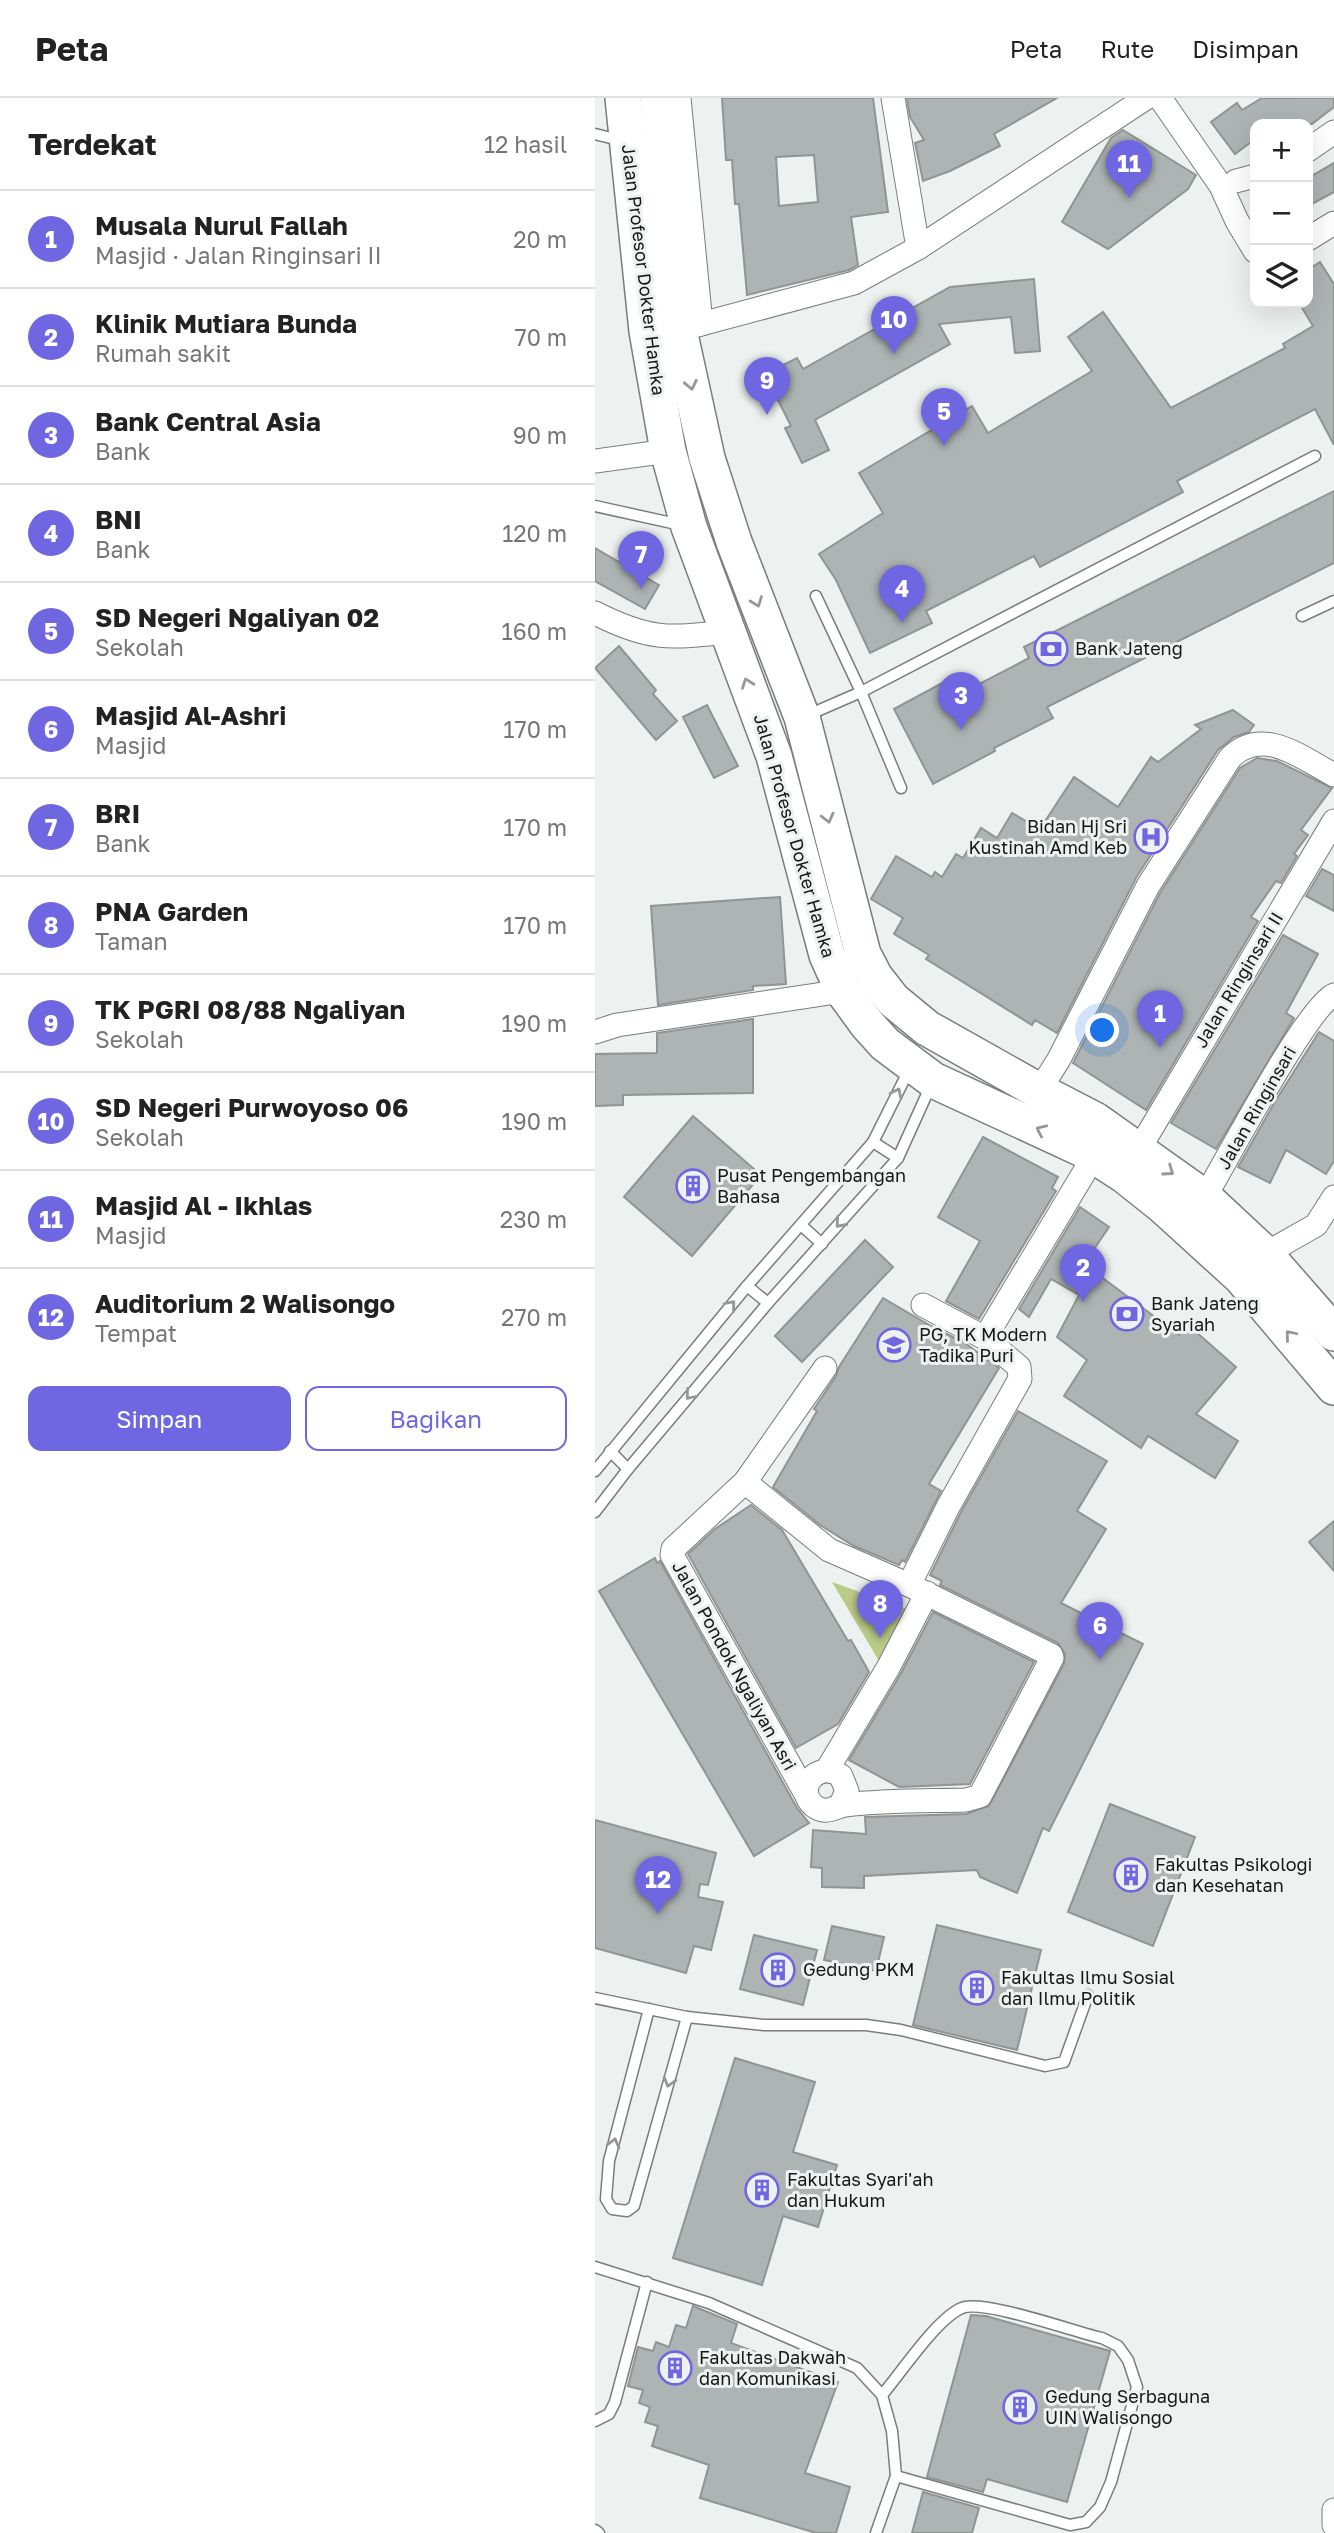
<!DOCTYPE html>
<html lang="id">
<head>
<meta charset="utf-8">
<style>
	:root { --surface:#fff; --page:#f6f6f6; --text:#222; --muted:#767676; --line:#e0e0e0; --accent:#6e67e1 }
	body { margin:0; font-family:"Golos Text",sans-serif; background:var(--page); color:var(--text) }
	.controls { position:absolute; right:21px; top:21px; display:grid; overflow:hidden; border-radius:14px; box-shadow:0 7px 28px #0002 }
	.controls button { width:63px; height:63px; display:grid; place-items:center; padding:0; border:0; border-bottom:2px solid var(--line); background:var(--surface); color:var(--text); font:35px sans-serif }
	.you { position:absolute; left:508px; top:933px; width:24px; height:24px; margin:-18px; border:5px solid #fff; border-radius:50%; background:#1a73e8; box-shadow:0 0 0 10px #1a73e833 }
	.badge { display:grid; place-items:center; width:46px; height:46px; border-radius:50%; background:var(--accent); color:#fff; font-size:23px; font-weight:700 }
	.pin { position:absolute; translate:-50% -58px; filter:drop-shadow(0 2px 4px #0008) }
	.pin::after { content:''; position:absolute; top:37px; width:24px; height:21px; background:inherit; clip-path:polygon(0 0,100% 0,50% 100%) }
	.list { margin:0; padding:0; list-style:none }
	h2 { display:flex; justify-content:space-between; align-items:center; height:91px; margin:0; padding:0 28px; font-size:30px }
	h2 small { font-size:23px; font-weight:400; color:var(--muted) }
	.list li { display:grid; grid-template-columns:46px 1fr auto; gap:21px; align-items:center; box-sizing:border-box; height:98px; padding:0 28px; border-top:2px solid var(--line) }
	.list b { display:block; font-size:26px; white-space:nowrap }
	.list p { margin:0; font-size:23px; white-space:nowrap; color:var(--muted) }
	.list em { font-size:23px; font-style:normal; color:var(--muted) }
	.actions { display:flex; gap:14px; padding:21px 28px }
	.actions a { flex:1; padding:16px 0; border:2px solid var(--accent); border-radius:14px; text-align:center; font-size:24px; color:var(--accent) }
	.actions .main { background:var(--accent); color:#fff }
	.icon { flex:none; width:38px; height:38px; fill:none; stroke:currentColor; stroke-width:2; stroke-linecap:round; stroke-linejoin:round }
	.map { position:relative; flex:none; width:739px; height:2435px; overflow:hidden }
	header { display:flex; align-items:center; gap:42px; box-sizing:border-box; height:98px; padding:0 35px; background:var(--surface); border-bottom:2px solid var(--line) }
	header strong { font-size:33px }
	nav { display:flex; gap:38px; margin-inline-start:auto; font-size:24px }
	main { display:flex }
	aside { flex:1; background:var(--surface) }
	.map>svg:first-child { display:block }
	.green { fill:#baca87 }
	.building { fill:#aeb3b3; stroke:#909594; stroke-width:2; fill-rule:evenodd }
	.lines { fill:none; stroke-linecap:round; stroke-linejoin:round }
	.service-casing { stroke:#797d7b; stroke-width:13 }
	.minor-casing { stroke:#797d7b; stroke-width:25 }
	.primary-casing { stroke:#797d7b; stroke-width:38 }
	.service { stroke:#fff; stroke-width:10 }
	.minor { stroke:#fff; stroke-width:23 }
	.primary { stroke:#fff; stroke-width:35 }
	.oneway { stroke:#969797 }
	.labels { text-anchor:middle; stroke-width:6; stroke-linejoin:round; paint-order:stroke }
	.street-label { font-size:18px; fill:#161717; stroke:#edf1ef }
	.poi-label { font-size:18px; fill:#161717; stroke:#edf1ef; text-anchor:start }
</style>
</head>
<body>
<header>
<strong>Peta</strong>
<nav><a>Peta</a><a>Rute</a><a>Disimpan</a></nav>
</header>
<main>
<aside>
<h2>Terdekat<small>12 hasil</small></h2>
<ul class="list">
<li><span class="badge">1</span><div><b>Musala Nurul Fallah</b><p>Masjid · Jalan Ringinsari II</p></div><em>20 m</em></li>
<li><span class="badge">2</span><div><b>Klinik Mutiara Bunda</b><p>Rumah sakit</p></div><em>70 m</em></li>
<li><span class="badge">3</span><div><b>Bank Central Asia</b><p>Bank</p></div><em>90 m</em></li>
<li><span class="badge">4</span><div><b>BNI</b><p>Bank</p></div><em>120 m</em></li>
<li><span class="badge">5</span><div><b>SD Negeri Ngaliyan 02</b><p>Sekolah</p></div><em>160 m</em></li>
<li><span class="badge">6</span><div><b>Masjid Al-Ashri</b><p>Masjid</p></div><em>170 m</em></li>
<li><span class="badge">7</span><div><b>BRI</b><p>Bank</p></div><em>170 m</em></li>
<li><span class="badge">8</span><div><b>PNA Garden</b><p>Taman</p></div><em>170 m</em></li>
<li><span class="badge">9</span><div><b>TK PGRI 08/88 Ngaliyan</b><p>Sekolah</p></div><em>190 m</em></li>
<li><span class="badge">10</span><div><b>SD Negeri Purwoyoso 06</b><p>Sekolah</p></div><em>190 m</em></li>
<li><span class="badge">11</span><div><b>Masjid Al - Ikhlas</b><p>Masjid</p></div><em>230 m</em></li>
<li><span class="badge">12</span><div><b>Auditorium 2 Walisongo</b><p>Tempat</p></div><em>270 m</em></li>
</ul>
<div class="actions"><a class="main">Simpan</a><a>Bagikan</a></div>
</aside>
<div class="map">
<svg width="739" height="2435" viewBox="0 0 739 2435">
	<rect width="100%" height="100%" fill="#edf1ef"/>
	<polygon class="green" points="237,1484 312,1511 287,1568"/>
	<g class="building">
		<path d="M 127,0 L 278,0 L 293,114 L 256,119 L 263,167 L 254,172 L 152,197 L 144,106 L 140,106 L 137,62 L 131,62 ZM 219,57 L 223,104 L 184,108 L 181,59 Z"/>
		<polygon points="312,0 462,0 399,36 405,48 355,73 328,83 320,45 329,42 315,19"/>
		<polygon points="667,0 739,0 739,9 717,26 660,26 660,41 640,56 616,24 642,5 647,12"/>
		<polygon points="528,32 601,77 593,91 513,151 467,124 516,40"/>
		<polygon points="739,65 739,94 713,108 713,80"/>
		<polygon points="725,164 739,186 739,347 720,311 582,383 588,394 445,469 439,458 331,513 337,525 275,555 241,482 224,456 288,415 264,375 377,308 393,335 497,273 473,239 508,214 576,310 690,250 688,246 718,228 704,205 713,205 713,172"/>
		<polygon points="439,181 445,253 420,255 416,219 344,226 355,246 220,322 234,352 207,365 190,330 196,328 170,276 202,260 208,271 355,189"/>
		<polygon points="739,393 739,465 452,609 458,620 399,650 400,653 338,686 299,611 360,578 369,594 434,560 429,549"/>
		<polygon points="0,450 64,487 50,511 0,483"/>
		<polygon points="24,548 61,592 58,596 82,623 61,642 0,570"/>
		<polygon points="112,607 143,668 119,680 88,619"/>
		<polygon points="638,612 659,627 654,634 639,639 623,652 541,780 462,935 440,922 437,927 331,861 334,857 299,836 308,820 276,801 301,758 337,779 340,774 347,779 361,756 368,760 386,730 402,740 417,715 445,731 479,679 523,709 556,659 563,664 606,631 600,627"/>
		<polygon points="662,660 682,663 737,690 706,732 713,737 699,756 702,758 686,785 681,783 656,819 663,823 551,1012 478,965 565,795 645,670"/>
		<polygon points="727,771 739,777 739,813 711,798"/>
		<polygon points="185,799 191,886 158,888 158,892 63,907 56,808"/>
		<polygon points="688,837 723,856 691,915 699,920 621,1051 576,1025"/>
		<polygon points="158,921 158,995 28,997 28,1007 0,1008 0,956 62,955 62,935"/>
		<polygon points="724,934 739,943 739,1063 731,1076 691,1052 675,1085 643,1069 681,1002"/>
		<polygon points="98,1018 166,1077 97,1158 29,1099"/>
		<polygon points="388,1039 463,1079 457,1090 461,1093 384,1221 351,1203 385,1143 343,1119"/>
		<polygon points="485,1109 514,1129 489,1166 584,1237 593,1227 641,1269 601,1316 643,1343 620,1380 553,1338 546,1350 469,1298 492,1262 462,1239 484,1197 456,1181 434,1219 424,1211"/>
		<polygon points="270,1142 298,1169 207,1264 180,1238"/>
		<polygon points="288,1200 336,1228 370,1245 404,1270 334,1386 346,1393 310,1464 307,1462 304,1467 259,1448 225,1427 178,1389 222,1313 219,1311 241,1278 244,1269"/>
		<polygon points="423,1313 512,1363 482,1413 511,1431 466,1505 548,1546 454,1733 448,1730 422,1795 385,1779 382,1772 269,1778 269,1790 227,1789 227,1770 216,1769 218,1732 271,1736 270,1719 371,1716 394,1708 469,1566 470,1556 463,1545 345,1487 347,1483 335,1477 366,1414"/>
		<polygon points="156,1407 187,1432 253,1543 256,1542 274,1574 243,1626 201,1650 93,1456 120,1431"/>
		<polygon points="739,1423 739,1473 714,1444"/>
		<polygon points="60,1460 62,1465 65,1463 202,1710 214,1725 159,1758 4,1493"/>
		<polygon points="338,1514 439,1564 375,1686 304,1689 254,1662 305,1577"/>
		<polygon points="515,1706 600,1739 558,1848 473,1814"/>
		<polygon points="0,1722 121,1755 113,1787 105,1786 103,1799 128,1804 116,1852 99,1848 91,1875 0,1850"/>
		<polygon points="342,1827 446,1852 422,1952 318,1927"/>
		<polygon points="237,1828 289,1839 281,1873 229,1862"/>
		<polygon points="159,1837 222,1852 208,1907 145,1891"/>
		<polygon points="140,1960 220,1984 198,2054 242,2067 223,2129 188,2118 167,2187 78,2160"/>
		<polygon points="98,2208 142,2226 136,2245 243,2284 210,2375 255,2389 241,2435 221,2435 105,2400 114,2367 57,2348 63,2328 50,2324 55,2309 44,2305 48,2292 33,2288 43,2249 58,2253 61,2244 74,2249 81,2227 91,2230"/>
		<polygon points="376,2217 391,2218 515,2253 472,2404 392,2381 388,2394 332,2379"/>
		<polygon points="328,2394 384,2410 377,2435 317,2435"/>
	</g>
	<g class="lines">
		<defs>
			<g id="service">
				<polyline points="0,36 28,43"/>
				<polyline points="0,408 86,427"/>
				<polyline points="221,498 266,594 306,690"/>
				<polyline points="707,518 739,503"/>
				<polyline points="213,617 266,594 720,358"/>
				<polyline points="278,1044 303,1060"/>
				<polyline points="206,1127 227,1146"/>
				<polyline points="152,1188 173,1205"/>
				<polyline points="15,1353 33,1371"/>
				<polyline points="0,1373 152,1188 278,1044 314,972"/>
				<polyline points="0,1414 33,1371 173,1205 303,1060 336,987"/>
				<polyline points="0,1900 92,1919 169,1927 271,1927 306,1932 450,1968 469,1964 493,1897"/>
				<polyline points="54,1911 14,2063 11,2101 17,2111 32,2113 39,2108 92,1919"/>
				<polyline points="0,2169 114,2205 262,2270 287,2297 297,2333 301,2378 281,2435"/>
				<path d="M 287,2297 C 306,2275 342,2220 367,2210 C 388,2201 480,2234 507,2240 L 523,2248 L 533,2262 L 542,2289 L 516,2384 L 505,2409 L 491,2424 L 475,2427 L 301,2378"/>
				<polyline points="0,2323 14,2316 20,2304 52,2184"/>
				<polyline points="0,2432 4,2435"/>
			</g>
			<g id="minor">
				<polyline points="84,0 106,226"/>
				<polyline points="298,0 323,150"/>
				<polyline points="565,0 626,88 642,123 660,153"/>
				<polyline points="713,52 739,34"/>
				<polyline points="641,83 660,78"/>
				<polyline points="713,141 739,125"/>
				<polyline points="72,232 84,232 259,185 323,150 551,0"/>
				<polyline points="0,363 73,353"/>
				<path d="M 0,515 C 55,543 74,540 133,534"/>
				<polyline points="0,934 22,927 248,893"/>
				<path d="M 444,993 L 464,961 L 553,788 L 635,660 C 667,627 707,660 739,677"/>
				<polyline points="537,1063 739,723"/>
				<path d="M 603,1111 C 625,1075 711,909 739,897"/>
				<polyline points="670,1156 721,1127 739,1099"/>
				<polyline points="390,1240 499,1058"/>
				<path d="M 150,1384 L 234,1452 L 314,1487 L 456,1557 L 457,1560 L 385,1698 L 371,1702 C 331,1703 290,1702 250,1707 C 239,1709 231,1717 219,1708 C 199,1692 222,1661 246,1678 L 252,1693 L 245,1708"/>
				<polyline points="314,1487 354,1407 425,1281 424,1269 390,1240 328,1207"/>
				<polyline points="232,1672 293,1570 332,1495"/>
				<polyline points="212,1698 77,1457 78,1451 150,1384 230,1270"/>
				<polyline points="739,2412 739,2427"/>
			</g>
			<g id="primary">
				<polyline points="28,0 52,233 73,353 94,429 179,658 232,857 248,893 272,926 290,946 338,982 492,1053 529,1077 568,1108 646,1179 739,1289"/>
				<polyline points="63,0 84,232 112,360 139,444 207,619 268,856 280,879 298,902 332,930 444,993 500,1022 610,1100 670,1156 739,1235"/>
			</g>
		</defs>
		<use href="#service" class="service-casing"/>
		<use href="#minor" class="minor-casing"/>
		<use href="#primary" class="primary-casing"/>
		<use href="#service" class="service"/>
		<use href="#minor" class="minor"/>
		<use href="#primary" class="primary"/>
	</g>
	<defs><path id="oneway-chevron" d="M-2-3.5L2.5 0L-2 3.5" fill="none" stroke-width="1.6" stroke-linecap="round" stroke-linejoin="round" transform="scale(1.75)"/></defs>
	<g class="oneway">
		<use href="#oneway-chevron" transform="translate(96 287) rotate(78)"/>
		<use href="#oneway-chevron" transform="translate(162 504) rotate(69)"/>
		<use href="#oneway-chevron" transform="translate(152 585) rotate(-110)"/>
		<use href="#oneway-chevron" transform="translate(233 720) rotate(76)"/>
		<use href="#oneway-chevron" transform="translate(302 995) rotate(-64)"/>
		<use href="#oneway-chevron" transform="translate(446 1032) rotate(-155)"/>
		<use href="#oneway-chevron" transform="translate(574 1073) rotate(35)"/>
		<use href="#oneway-chevron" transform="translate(245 1125) rotate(132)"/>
		<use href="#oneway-chevron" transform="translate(136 1207) rotate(-50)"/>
		<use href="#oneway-chevron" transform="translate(695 1237) rotate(-130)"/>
		<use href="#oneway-chevron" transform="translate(95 1297) rotate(130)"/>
		<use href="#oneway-chevron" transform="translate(74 1984) rotate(106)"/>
		<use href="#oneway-chevron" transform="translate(19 2045) rotate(-75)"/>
	</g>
	<defs>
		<symbol id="bank-ring" viewBox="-11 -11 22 22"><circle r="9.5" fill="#edf1ef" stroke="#6e67e1" stroke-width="1.5"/><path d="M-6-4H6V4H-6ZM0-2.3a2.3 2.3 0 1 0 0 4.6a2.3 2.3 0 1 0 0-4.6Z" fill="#6e67e1"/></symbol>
		<symbol id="hospital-ring" viewBox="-11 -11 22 22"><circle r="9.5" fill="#edf1ef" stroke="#6e67e1" stroke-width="1.5"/><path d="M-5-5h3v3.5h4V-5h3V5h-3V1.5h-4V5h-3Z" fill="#6e67e1"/></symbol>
		<symbol id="building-ring" viewBox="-11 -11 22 22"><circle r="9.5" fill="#edf1ef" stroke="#6e67e1" stroke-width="1.5"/><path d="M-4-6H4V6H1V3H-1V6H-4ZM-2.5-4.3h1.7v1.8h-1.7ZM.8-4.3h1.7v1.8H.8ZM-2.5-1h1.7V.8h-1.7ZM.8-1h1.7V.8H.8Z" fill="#6e67e1"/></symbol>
		<symbol id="school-ring" viewBox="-11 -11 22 22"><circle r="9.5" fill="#edf1ef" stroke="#6e67e1" stroke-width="1.5"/><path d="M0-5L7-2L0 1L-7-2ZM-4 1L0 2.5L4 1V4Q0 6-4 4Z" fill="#6e67e1"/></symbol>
	</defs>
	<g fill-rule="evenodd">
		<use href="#bank-ring" x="437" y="532" width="38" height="38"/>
		<use href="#hospital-ring" x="537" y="720" width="38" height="38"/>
		<use href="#building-ring" x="79" y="1069" width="38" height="38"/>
		<use href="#bank-ring" x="513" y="1197" width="38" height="38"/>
		<use href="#school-ring" x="280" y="1228" width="38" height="38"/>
		<use href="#building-ring" x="517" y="1758" width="38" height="38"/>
		<use href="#building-ring" x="164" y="1853" width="38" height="38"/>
		<use href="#building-ring" x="363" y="1871" width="38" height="38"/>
		<use href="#building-ring" x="148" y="2073" width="38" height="38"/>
		<use href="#building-ring" x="61" y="2251" width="38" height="38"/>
		<use href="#building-ring" x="406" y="2290" width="38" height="38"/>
	</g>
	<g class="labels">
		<g class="street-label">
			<text transform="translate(48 172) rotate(83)" y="6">Jalan Profesor Dokter Hamka</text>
			<text transform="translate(199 738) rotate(74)" y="6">Jalan Profesor Dokter Hamka</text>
			<text transform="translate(644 882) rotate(-59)" y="6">Jalan Ringinsari II</text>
			<text transform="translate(662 1010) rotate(-60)" y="6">Jalan Ringinsari</text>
			<text transform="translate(139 1568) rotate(61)" y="6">Jalan Pondok Ngaliyan Asri</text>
		</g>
		<g class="poi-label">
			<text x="480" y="557">Bank Jateng</text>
			<text x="532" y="735" text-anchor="end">Bidan Hj Sri<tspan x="532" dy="21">Kustinah Amd Keb</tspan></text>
			<text x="122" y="1084">Pusat Pengembangan<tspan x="122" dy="21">Bahasa</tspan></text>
			<text x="556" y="1212">Bank Jateng<tspan x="556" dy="21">Syariah</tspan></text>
			<text x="324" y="1243">PG, TK Modern<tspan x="324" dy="21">Tadika Puri</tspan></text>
			<text x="560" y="1773">Fakultas Psikologi<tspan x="560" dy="21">dan Kesehatan</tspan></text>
			<text x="208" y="1878">Gedung PKM</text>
			<text x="406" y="1886">Fakultas Ilmu Sosial<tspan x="406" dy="21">dan Ilmu Politik</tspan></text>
			<text x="192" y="2088">Fakultas Syari'ah<tspan x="192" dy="21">dan Hukum</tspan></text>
			<text x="104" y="2266">Fakultas Dakwah<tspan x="104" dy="21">dan Komunikasi</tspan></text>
			<text x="450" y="2305">Gedung Serbaguna<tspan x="450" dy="21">UIN Walisongo</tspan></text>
		</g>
	</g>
</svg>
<div class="controls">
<button>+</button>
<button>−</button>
<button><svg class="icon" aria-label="layers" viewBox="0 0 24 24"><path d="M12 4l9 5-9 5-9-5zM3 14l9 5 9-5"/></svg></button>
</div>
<div class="you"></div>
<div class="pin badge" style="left:565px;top:950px">1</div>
<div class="pin badge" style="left:488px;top:1204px">2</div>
<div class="pin badge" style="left:366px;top:632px">3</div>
<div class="pin badge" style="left:307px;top:525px">4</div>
<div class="pin badge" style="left:349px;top:348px">5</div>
<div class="pin badge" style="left:505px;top:1562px">6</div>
<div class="pin badge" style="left:46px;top:491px">7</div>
<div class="pin badge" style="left:285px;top:1540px">8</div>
<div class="pin badge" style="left:172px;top:317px">9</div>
<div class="pin badge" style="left:299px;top:256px">10</div>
<div class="pin badge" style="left:534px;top:100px">11</div>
<div class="pin badge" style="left:63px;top:1816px">12</div>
</div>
</main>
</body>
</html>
